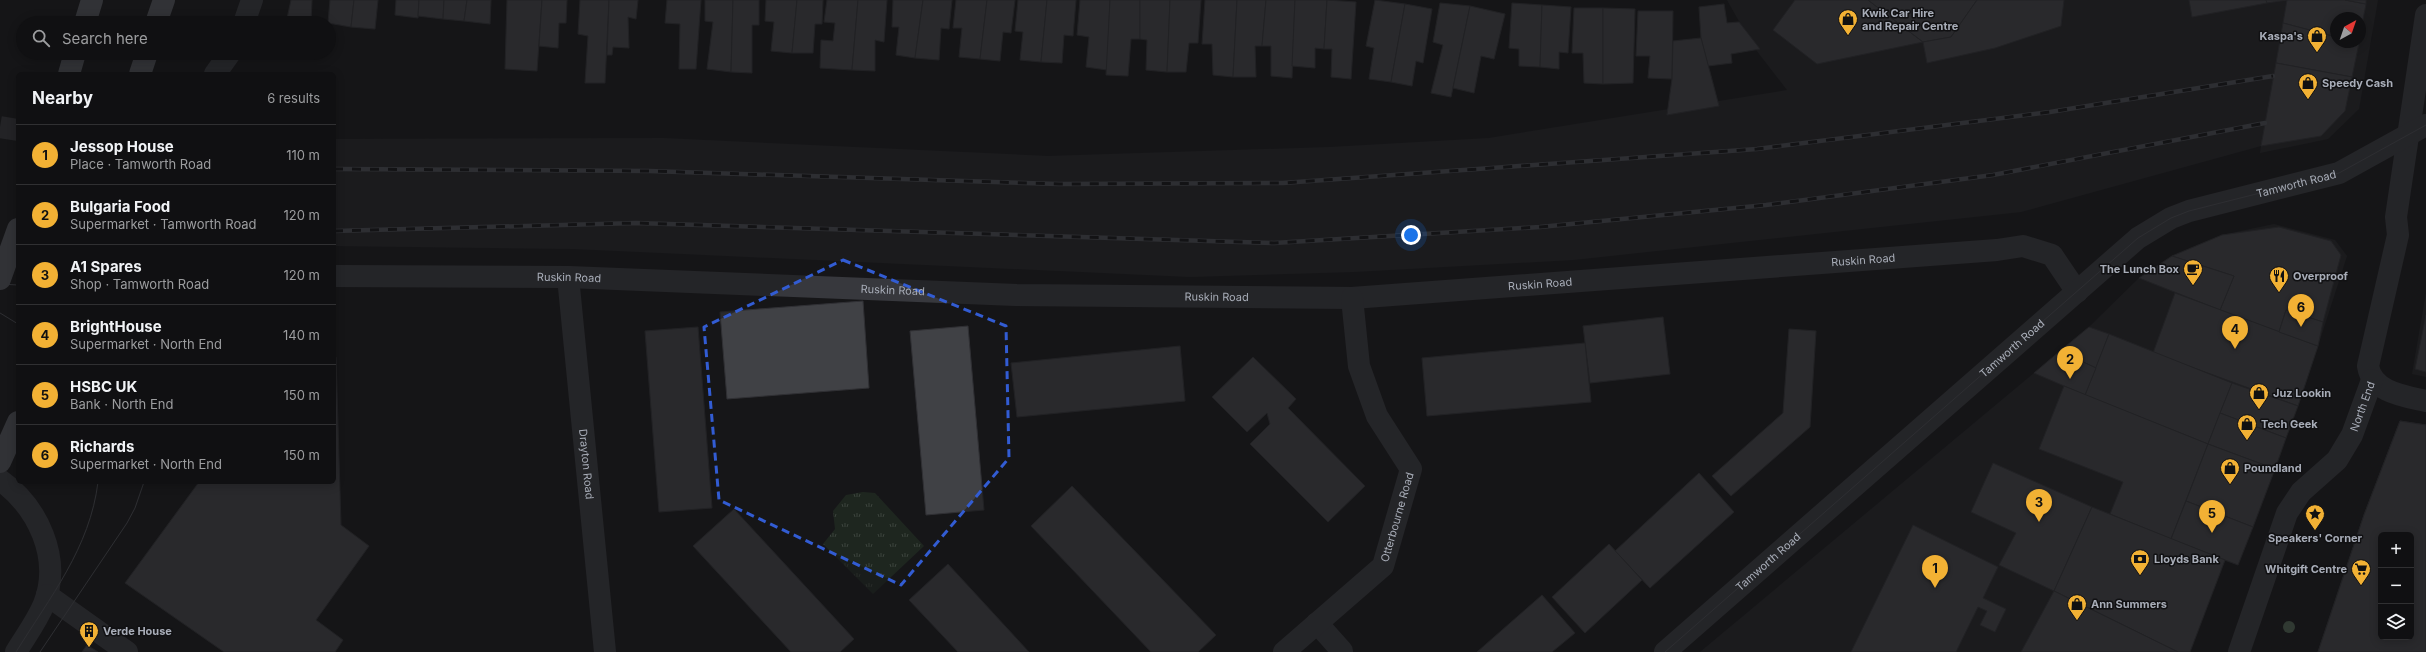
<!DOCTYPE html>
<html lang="en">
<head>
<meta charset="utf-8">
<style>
	:root { --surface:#101012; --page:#1e1e20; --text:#f1f3f6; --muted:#9c9d9f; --line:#303032; --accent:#f2b134 }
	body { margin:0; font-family:Inter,sans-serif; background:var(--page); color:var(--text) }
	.controls { position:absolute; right:12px; bottom:12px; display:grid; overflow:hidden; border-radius:6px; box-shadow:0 2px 10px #0003 }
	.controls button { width:36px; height:36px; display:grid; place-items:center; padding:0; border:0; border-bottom:1px solid var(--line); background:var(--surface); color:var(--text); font:20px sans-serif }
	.compass { position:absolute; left:2330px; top:12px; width:36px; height:36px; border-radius:50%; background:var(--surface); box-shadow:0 2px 10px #0003; rotate:40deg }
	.you { position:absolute; left:1411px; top:235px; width:14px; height:14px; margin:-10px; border:3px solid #fff; border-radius:50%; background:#1a73e8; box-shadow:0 0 0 6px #1a73e833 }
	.badge { display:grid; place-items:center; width:26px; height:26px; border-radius:50%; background:var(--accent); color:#111; font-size:13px; font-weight:700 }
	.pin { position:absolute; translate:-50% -33px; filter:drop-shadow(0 1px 2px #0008) }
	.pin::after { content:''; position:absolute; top:21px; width:14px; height:12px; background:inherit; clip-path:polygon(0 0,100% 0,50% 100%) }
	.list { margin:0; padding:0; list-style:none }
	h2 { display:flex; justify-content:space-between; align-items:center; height:52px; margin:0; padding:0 16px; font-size:17px }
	h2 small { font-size:13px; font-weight:400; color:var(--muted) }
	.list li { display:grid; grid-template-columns:26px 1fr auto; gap:12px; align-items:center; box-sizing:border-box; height:60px; padding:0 16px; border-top:1px solid var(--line) }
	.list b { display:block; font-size:15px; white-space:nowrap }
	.list p { margin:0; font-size:13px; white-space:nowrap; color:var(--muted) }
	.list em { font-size:13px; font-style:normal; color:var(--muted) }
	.icon { flex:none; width:22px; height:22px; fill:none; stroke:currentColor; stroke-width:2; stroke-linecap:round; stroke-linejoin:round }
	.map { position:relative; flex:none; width:2426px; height:652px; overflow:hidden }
	.search { position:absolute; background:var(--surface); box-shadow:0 2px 10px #0003; left:16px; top:16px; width:320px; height:44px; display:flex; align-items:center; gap:10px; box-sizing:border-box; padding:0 14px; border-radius:22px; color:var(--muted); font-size:15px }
	.panel { position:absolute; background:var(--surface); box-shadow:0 2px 10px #0003; left:16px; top:72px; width:320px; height:412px; border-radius:6px }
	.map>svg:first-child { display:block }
	.built { fill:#222225; fill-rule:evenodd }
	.park { fill:url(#park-tufts) }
	.building { fill:#404145; stroke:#303034; fill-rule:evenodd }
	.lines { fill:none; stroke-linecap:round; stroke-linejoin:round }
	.minor-tunnel { stroke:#333438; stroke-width:22; stroke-dasharray:22 11; stroke-linecap:butt }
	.minor { stroke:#37383d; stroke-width:22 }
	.major { stroke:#53555c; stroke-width:22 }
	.tram { stroke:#4a4c52; stroke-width:1 }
	.rail-casing { stroke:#4a4c52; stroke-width:4.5 }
	.rail { stroke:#111113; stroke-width:3; stroke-dasharray:9; stroke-linecap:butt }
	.major-bridge { stroke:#53555c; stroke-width:22 }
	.tree { fill:#506452 }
	.marked { fill:none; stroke:#325cd3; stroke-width:3; stroke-dasharray:8 5; stroke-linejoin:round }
	.labels { text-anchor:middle; stroke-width:3; stroke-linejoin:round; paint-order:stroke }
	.poi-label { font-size:11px; font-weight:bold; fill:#a8adb8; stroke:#111113; text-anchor:start }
	.street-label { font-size:11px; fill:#a8adb8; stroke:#111113 }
</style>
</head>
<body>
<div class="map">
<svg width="2426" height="652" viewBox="0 0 2426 652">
	<defs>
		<pattern id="park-tufts" width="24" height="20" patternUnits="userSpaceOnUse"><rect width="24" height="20" fill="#1e261f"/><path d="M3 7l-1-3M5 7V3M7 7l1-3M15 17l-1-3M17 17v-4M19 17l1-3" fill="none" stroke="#3c433d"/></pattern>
	</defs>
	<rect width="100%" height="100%" fill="#161618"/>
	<g class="built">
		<path d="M 1727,0 L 2378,0 L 2359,109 L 2328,139 L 2260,153 L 2261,146 L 2021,212 L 1573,260 L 1354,272 L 1190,277 L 573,249 L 334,246 L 334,139 L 663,138 L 1048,156 L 1330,147 L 1489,138 L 1787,90 L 1753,46 ZM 2336,18 L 2360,18 L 2360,42 L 2336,42 Z"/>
		<polygon points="2274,224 2335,240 2347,256 2318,346 2238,565 2225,561 2189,652 1700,652 2089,327 2139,278 2172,256 2222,235"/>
		<polygon points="2426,293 2426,377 2412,374"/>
	</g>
	<polygon class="park" points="863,492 875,493 924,546 873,594 823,544 835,529 833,511 846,495"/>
	<g class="building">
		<polygon points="291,0 312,0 311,23 286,23"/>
		<polygon points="330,0 354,0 351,27 328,23"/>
		<polygon points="354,0 378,0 375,29 351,27"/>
		<polygon points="396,0 419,0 418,18 395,15"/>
		<polygon points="419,0 444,0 443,19 418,16"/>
		<polygon points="444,0 467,0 464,21 443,19"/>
		<polygon points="467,0 491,0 490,24 464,21"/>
		<polygon points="507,0 542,0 537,71 505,69"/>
		<polygon points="542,0 567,0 566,23 559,23 558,48 539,46"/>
		<polygon points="580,0 609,0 605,83 585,83 588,36 578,34"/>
		<polygon points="609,0 638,0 636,19 628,17 629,48 613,47 612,55 607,55"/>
		<polygon points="667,0 701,0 696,69 679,69 680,24 665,23"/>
		<polygon points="705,0 733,0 731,72 707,69 713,22 705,21"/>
		<polygon points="733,0 759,0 759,25 752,25 752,73 731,72"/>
		<polygon points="766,0 797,0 792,53 771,51 774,22 765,21"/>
		<polygon points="797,0 823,0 822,24 815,24 813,53 792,53"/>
		<polygon points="827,0 858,0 852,70 820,68 821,40 833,41 835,23 824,22"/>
		<polygon points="858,0 887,0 884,42 875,40 875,71 852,70"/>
		<polygon points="893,0 923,0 915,58 896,55 899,27 892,27"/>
		<polygon points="923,0 952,0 949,29 941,28 939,60 915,58"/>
		<polygon points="956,0 987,0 980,59 959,57 962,28 953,28"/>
		<polygon points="987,0 1015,0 1011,33 1003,32 1000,61 980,59"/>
		<polygon points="1018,0 1047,0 1041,62 1020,60 1023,32 1015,31"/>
		<polygon points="1047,0 1076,0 1073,36 1064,35 1062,63 1041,62"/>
		<polygon points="1080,0 1110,0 1107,70 1086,67 1089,37 1077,35"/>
		<polygon points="1110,0 1140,0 1140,39 1131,39 1128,76 1106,75"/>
		<polygon points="1140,0 1170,0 1167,72 1146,70 1147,40 1140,39"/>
		<polygon points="1170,0 1201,0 1198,43 1189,43 1186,72 1167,72"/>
		<polygon points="1205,0 1237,0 1233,77 1213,75 1212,44 1202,44"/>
		<polygon points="1237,0 1266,0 1262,46 1255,46 1256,77 1233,77"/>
		<polygon points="1266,0 1295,0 1292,78 1271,76 1271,46 1262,46"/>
		<polygon points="1295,0 1327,0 1324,49 1315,48 1315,68 1292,66"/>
		<polygon points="1327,0 1356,2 1351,79 1331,77 1332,49 1324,49"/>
		<polygon points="1375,0 1405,4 1391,82 1369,79 1374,48 1366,46"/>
		<polygon points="1795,0 1868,0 1923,42 1817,64 1773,30"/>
		<polygon points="1868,0 1977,0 1951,37 1923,42"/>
		<polygon points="1977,0 2064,0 2061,26 1995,48 1927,63 1923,42 1951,37"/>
		<polygon points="2189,0 2266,0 2267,3 2192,17"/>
		<polygon points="2266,0 2287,0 2267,3"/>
		<polygon points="2287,0 2345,0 2366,4 2360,35 2360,18 2336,18 2336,37 2283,23"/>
		<polygon points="2345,0 2366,0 2366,4"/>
		<polygon points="1440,3 1470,6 1451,97 1431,93 1443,45 1433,42"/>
		<polygon points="1512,3 1542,5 1540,67 1519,66 1519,49 1509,48"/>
		<polygon points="1405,4 1432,9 1423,63 1416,61 1412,86 1391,82"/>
		<polygon points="1724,4 1727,23 1739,22 1760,49 1731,54 1732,63 1708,66 1701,38 1699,7"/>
		<polygon points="1542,5 1571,7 1568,53 1559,52 1559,69 1540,67"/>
		<polygon points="1470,6 1505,14 1494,59 1481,56 1474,93 1453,88"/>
		<polygon points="1574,8 1603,8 1603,84 1584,83 1583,53 1572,53"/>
		<polygon points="1603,8 1635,9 1633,83 1603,84"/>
		<polygon points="1638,11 1673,11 1672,79 1648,78 1650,56 1636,56"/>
		<polygon points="2283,23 2336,37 2336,42 2359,43 2352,77 2276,63"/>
		<polygon points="1701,38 1719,106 1667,115 1672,79 1673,41"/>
		<polygon points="2276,63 2352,77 2345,111 2321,136 2261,146"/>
		<polygon points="2279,227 2331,241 2341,255 2323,322 2286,310 2279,332 2220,310 2234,276 2172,256 2222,235"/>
		<polygon points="2172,256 2234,276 2220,310 2139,278"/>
		<polygon points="2175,293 2318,346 2298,406 2153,353"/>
		<polygon points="863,301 869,388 727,399 720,312"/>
		<polygon points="2286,310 2323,322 2318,346 2279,332"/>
		<polygon points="2426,315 2426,372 2415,369"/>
		<polygon points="1663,317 1670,374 1590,383 1583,326"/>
		<polygon points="968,326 984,510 926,515 910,331"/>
		<polygon points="698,327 712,508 659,512 645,331"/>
		<polygon points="2089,327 2109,334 2096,368 2060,351"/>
		<polygon points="1789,329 1816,331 1810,427 1731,496 1712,476 1783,413"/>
		<polygon points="2109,334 2232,383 2208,444 2085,395"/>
		<polygon points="1585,343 1591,402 1427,416 1422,358"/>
		<polygon points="1180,346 1185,401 1017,417 1011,363"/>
		<polygon points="2060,351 2096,368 2085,395 2034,373"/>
		<polygon points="334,357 336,357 341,525 369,546 316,620 343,640 335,652 224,652 125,583 199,482 334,482"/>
		<polygon points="1253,357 1296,399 1288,408 1365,486 1328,522 1250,444 1270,424 1267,413 1247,432 1212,397"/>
		<polygon points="2232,383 2298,406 2286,438 2220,413"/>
		<polygon points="2064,386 2208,444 2171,539 2110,514 2123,482 2039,449"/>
		<polygon points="2220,413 2286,438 2275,469 2208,444"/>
		<path d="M 2400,421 L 2426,425 L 2426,652 L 2318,652 L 2364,515 ZM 2381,535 L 2411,535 L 2411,637 L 2381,637 Z"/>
		<path d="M 2400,421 L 2426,425 L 2426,652 L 2318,652 L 2364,515 ZM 2381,535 L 2411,535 L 2411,637 L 2381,637 Z"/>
		<polygon points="2208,444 2275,469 2253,527 2186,501"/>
		<polygon points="1993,463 2092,507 2054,591 1999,565 2016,533 1971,512"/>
		<polygon points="1699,473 1734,512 1650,588 1615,551"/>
		<polygon points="1072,486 1216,635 1198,652 1151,652 1031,526"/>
		<polygon points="2186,501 2253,527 2238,565 2171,539"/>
		<polygon points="2092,507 2225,560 2190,652 2178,652 2054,591"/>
		<polygon points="734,509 854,639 840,652 791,652 693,546"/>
		<polygon points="1913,525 1998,567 1983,598 2006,609 1995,632 1980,625 1987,611 1978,607 1956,652 1851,652"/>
		<polygon points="1609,544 1642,580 1585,633 1552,597"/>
		<polygon points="948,564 1029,652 958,652 909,600"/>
		<polygon points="2054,591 2178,652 2021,652"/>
		<polygon points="1542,595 1575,633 1552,652 1477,652"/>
		<polygon points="87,645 98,652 82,652"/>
	</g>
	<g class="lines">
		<polyline class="minor-tunnel" points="0,127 18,130"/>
		<g class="minor">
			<path d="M 2426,15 L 2396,217 L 2398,235 L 2368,366 C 2372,392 2404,396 2426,401"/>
			<polyline points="244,23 252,0"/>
			<polyline points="215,74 230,53"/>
			<path id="s1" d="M 334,276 L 568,277 L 1016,295 L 1352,298 L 1997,250 L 2023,246 L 2052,255 L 2077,292"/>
			<path id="s2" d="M 568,277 L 605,652"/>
			<path d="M 0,480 C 38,507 62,558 44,604 C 37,621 25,637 16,652"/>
			<polyline points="47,595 127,652"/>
			<polyline points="1317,623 1342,651"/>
			<path id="s3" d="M 1284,652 L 1383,566 L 1411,469 L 1377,416 L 1359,366 L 1352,298"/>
			<path id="s4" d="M 1665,652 L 2138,238 L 2171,218 L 2189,211 L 2339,173 L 2426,125"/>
			<path id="s5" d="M 2239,652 L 2287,513 L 2301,492 L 2337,460 L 2352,435 L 2372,380"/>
		</g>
		<g class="major">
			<polyline points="85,23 92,0"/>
			<polyline points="156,23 164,0"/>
			<polyline points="69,74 75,53"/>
			<polyline points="140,74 147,53"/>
			<polyline points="0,462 18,422"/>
		</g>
		<g class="tram">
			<polyline points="0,284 18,285"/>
			<polyline points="0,313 18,324"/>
			<path d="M 16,652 C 50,597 90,548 98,482"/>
			<polyline points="40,652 127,523 135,508 144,482"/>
			<polyline points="1665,652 2138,238 2171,218 2189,211 2339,173 2426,125"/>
		</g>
		<defs>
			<g id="rail">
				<polyline points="334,169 649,171 1059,184 1283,183 1757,149 2050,112 2273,76"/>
				<polyline points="334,231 636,223 1274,243 1540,227 1766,205 1993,175 2265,123"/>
			</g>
		</defs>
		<use href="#rail" class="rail-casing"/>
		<use href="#rail" class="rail"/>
		<polyline class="major-bridge" points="0,279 18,229"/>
	</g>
	<circle class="tree" cx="2289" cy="627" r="6"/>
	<path d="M0 0H2426V652H0ZM 843,260 L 1006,326 L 1009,458 L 901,585 L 719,500 L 704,327 Z" fill="#161618" fill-opacity=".55" fill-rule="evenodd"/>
	<path class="marked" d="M 843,260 L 1006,326 L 1009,458 L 901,585 L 719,500 L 704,327 Z"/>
	<defs>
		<symbol id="shop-pin" viewBox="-11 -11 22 30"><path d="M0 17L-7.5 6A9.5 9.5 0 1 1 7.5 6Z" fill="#f2b134" stroke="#111113"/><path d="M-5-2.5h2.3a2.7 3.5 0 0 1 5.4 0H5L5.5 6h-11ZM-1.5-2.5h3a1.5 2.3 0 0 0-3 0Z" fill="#111"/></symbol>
		<symbol id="cafe-pin" viewBox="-11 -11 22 30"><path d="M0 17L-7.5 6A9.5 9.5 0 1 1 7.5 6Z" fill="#f2b134" stroke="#111113"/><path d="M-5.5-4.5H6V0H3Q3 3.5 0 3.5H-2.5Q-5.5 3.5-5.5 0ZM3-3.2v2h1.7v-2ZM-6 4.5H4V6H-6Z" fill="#111"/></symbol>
		<symbol id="restaurant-pin" viewBox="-11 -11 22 30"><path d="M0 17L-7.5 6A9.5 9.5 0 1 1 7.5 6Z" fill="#f2b134" stroke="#111113"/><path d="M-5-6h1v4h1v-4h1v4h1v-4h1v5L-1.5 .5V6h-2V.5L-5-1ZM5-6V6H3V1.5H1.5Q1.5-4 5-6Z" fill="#111"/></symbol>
		<symbol id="sight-pin" viewBox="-11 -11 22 30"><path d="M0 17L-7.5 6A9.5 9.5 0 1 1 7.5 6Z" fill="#f2b134" stroke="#111113"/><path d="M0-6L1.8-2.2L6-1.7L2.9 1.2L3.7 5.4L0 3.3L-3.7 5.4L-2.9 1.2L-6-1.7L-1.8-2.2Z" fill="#111"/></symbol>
		<symbol id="bank-pin" viewBox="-11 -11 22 30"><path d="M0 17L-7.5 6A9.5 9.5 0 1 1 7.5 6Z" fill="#f2b134" stroke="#111113"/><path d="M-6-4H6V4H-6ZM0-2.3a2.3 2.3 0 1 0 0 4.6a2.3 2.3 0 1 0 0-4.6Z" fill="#111"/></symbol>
		<symbol id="supermarket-pin" viewBox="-11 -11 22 30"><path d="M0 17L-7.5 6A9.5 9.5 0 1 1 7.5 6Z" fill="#f2b134" stroke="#111113"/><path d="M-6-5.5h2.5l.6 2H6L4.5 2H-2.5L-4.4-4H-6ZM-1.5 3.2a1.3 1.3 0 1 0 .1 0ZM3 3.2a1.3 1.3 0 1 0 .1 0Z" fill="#111"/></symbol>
		<symbol id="building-pin" viewBox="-11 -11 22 30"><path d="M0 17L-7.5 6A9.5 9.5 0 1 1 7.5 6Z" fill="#f2b134" stroke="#111113"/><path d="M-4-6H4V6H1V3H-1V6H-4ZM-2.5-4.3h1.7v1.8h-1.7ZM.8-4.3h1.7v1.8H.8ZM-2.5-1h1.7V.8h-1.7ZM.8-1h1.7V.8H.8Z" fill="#111"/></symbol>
	</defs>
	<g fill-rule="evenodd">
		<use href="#shop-pin" x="1837" y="8" width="22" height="30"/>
		<use href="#shop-pin" x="2306" y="25" width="22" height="30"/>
		<use href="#shop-pin" x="2297" y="72" width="22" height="30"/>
		<use href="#cafe-pin" x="2182" y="258" width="22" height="30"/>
		<use href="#restaurant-pin" x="2268" y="265" width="22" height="30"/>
		<use href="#shop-pin" x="2248" y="382" width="22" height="30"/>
		<use href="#shop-pin" x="2236" y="413" width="22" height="30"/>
		<use href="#shop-pin" x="2219" y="457" width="22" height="30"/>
		<use href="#sight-pin" x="2304" y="503" width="22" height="30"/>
		<use href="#bank-pin" x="2129" y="548" width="22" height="30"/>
		<use href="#supermarket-pin" x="2350" y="558" width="22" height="30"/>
		<use href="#shop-pin" x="2066" y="593" width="22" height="30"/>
		<use href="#building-pin" x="78" y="620" width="22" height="30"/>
	</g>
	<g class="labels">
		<g class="poi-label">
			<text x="1862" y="17">Kwik Car Hire<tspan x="1862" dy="13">and Repair Centre</tspan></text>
			<text x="2303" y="40" text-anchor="end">Kaspa's</text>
			<text x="2322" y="87">Speedy Cash</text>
			<text x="2179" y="273" text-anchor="end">The Lunch Box</text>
			<text x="2293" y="280">Overproof</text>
			<text x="2273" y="397">Juz Lookin</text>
			<text x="2261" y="428">Tech Geek</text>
			<text x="2244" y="472">Poundland</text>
			<text x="2315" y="542" text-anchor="middle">Speakers' Corner</text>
			<text x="2154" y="563">Lloyds Bank</text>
			<text x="2347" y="573" text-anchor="end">Whitgift Centre</text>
			<text x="2091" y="608">Ann Summers</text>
			<text x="103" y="635">Verde House</text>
		</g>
		<g class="street-label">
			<text dy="4" stroke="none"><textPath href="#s4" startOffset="797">Tamworth Road</textPath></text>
			<text dy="4" stroke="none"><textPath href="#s1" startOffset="1531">Ruskin Road</textPath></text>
			<text dy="4" stroke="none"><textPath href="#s1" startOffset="235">Ruskin Road</textPath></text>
			<text dy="4" stroke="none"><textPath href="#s1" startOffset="1207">Ruskin Road</textPath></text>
			<text dy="4" stroke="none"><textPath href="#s1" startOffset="559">Ruskin Road</textPath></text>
			<text dy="4" stroke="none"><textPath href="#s1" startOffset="883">Ruskin Road</textPath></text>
			<text dy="4" stroke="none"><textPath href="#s4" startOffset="461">Tamworth Road</textPath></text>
			<text dy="4" stroke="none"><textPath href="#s5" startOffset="280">North End</textPath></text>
			<text dy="4" stroke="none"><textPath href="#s2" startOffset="188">Drayton Road</textPath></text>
			<text dy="4" stroke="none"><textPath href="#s3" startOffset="182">Otterbourne Road</textPath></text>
			<text dy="4" stroke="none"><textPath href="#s4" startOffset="137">Tamworth Road</textPath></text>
		</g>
	</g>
</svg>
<div class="controls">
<button>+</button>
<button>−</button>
<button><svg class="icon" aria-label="layers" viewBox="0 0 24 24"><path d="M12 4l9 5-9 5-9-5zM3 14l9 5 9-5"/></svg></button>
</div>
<svg class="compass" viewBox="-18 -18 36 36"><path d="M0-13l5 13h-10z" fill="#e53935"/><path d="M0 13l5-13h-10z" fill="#9c9d9f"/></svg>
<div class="you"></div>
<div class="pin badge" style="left:1935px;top:588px">1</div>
<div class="pin badge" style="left:2070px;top:379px">2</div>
<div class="pin badge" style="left:2039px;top:522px">3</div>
<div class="pin badge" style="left:2235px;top:349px">4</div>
<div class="pin badge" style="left:2212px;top:533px">5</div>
<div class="pin badge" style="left:2301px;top:327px">6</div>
<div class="search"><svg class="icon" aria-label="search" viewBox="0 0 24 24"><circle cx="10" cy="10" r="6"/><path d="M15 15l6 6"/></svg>Search here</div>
<section class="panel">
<h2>Nearby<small>6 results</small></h2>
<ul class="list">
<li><span class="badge">1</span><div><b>Jessop House</b><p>Place · Tamworth Road</p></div><em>110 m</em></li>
<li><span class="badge">2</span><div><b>Bulgaria Food</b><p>Supermarket · Tamworth Road</p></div><em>120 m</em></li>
<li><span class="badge">3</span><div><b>A1 Spares</b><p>Shop · Tamworth Road</p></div><em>120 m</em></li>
<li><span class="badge">4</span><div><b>BrightHouse</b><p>Supermarket · North End</p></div><em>140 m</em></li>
<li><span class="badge">5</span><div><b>HSBC UK</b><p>Bank · North End</p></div><em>150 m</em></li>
<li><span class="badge">6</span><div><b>Richards</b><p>Supermarket · North End</p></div><em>150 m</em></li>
</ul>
</section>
</div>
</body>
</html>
